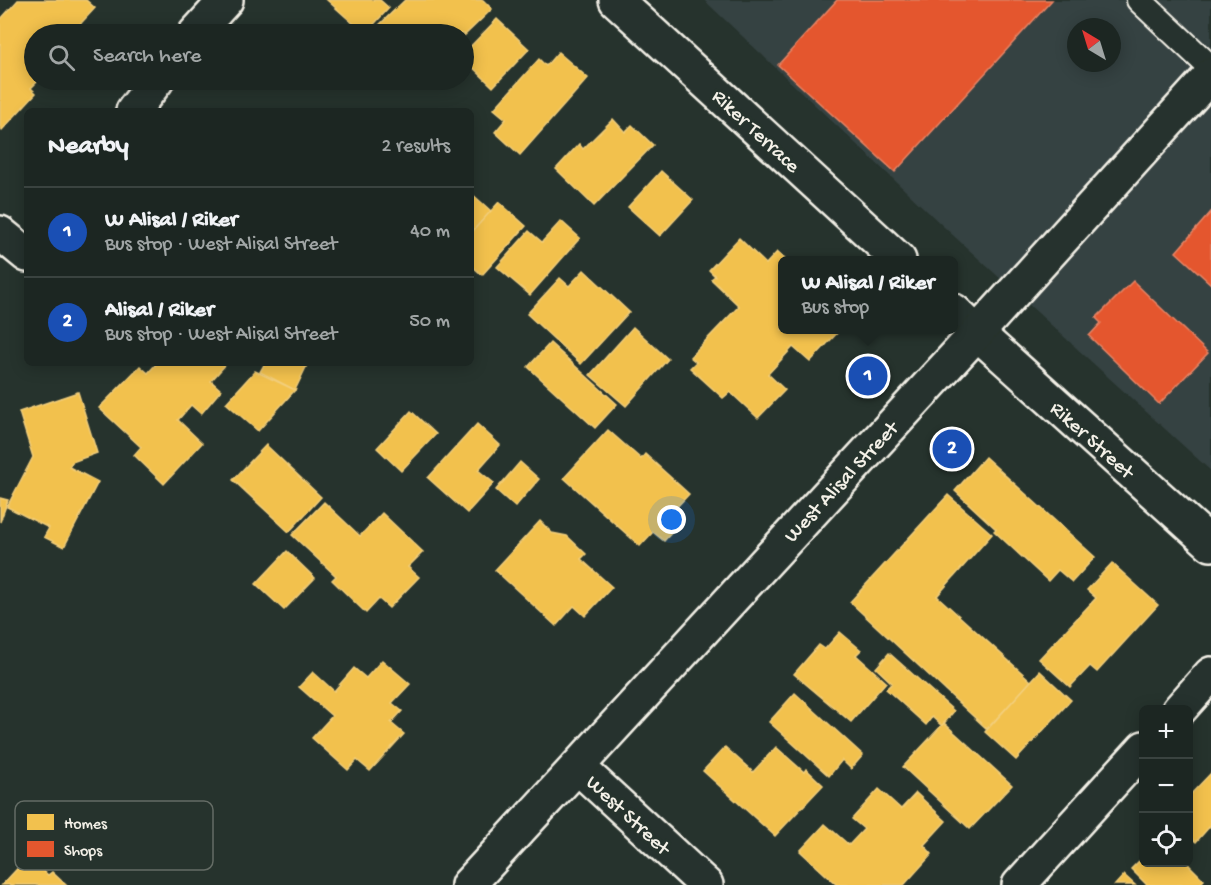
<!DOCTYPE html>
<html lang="en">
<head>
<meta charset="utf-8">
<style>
	:root { --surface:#1c2622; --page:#29322f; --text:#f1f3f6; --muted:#a0a5a5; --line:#3a4340; --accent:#0b8043 }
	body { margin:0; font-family:"Gochi Hand",sans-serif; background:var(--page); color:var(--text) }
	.controls { position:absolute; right:18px; bottom:18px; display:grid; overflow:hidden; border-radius:9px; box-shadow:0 3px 15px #0003 }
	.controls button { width:54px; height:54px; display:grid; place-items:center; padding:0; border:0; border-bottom:2px solid var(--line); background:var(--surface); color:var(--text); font:30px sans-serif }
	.compass { position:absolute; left:1067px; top:18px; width:54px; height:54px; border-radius:50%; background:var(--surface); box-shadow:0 3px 15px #0003; rotate:322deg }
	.you { position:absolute; left:672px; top:520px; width:21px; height:21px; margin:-15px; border:4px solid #fff; border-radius:50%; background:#1a73e8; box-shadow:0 0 0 9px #1a73e833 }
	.badge { display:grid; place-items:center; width:39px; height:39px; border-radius:50%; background:var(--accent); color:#fff; font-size:20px; font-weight:700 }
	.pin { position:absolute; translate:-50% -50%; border:3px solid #fff; box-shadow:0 2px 6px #0006 }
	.popup { position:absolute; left:778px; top:256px; width:180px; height:78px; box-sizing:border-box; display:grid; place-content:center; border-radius:9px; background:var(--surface); filter:drop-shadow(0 2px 4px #0005); font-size:20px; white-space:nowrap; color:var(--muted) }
	.popup b { font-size:22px; color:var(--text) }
	.popup::after { content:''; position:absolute; left:50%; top:100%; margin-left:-12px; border:12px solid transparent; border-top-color:var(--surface) }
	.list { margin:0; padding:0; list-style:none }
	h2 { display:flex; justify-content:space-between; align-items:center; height:78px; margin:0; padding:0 24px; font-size:26px }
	h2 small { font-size:20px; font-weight:400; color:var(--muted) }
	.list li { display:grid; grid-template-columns:39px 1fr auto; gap:18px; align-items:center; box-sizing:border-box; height:90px; padding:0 24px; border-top:2px solid var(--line) }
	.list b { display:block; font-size:22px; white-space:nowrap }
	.list p { margin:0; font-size:20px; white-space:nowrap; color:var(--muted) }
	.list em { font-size:20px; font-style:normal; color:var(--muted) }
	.icon { flex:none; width:33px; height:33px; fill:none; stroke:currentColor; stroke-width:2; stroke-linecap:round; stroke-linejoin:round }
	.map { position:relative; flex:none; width:1211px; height:885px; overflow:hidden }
	.search { position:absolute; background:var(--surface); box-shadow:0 3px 15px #0003; left:24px; top:24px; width:450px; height:66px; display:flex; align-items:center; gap:15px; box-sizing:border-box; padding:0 21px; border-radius:33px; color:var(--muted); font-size:22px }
	.panel { position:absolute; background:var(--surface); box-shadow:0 3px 15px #0003; left:24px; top:108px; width:450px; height:258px; border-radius:9px }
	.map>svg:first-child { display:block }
	.built { fill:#364242; fill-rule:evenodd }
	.homes { fill:#f2c14e; stroke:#f3cf7c; stroke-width:1.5 }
	.shops { fill:#e4572e; stroke:#e98566; stroke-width:1.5 }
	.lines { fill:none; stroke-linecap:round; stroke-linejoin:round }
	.lane-casing { stroke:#f4f1e8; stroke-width:28 }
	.street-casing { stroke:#f4f1e8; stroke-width:38 }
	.secondary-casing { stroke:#f4f1e8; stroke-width:38 }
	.lane { stroke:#26332d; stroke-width:24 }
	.street { stroke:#26332d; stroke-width:33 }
	.secondary { stroke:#26332d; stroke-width:33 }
	.labels { text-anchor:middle; stroke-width:6; stroke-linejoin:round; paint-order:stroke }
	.street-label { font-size:21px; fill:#f4f1e8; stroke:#26332d }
	.key { fill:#26332d; stroke:#646c65; stroke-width:1.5 }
	.key-label { font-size:16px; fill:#f4f1e8 }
</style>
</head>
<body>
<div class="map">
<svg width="1211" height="885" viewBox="0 0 1211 885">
	<rect width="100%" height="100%" fill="#26332d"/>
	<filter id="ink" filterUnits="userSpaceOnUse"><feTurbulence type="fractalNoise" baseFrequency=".0167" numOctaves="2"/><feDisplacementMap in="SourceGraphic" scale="12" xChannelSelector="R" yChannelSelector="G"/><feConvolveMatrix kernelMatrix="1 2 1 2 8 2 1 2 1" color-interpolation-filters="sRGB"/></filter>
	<g filter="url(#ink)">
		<path class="built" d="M 704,0 L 1211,0 L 1211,471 L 944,227 ZM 1076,27 L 1112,27 L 1112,63 L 1076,63 Z"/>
		<g class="homes">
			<polygon points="18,0 86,0 95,8 71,34 34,34 34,80 39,80 31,88 36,93 2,130 0,128 0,20"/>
			<polygon points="327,0 380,0 389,8 365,34"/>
			<polygon points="405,0 483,0 492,9 464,36 464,34 377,34 373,31"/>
			<polygon points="497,19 529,49 493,87 464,59 464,53"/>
			<polygon points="558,52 588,78 520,155 495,132 506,119 494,109 539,59 546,66"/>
			<polygon points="613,119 625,132 632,125 653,145 594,206 556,169 579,144 583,149"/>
			<polygon points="661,171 693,200 660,236 628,207"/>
			<polygon points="471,193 491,211 471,233"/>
			<polygon points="499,202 526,226 482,275 471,265 471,233"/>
			<polygon points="561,221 580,238 530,295 497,267 529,231 542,242"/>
			<polygon points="739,238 766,264 777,252 786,260 782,260 782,330 836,330 839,331 810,362 793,347 768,374 785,390 758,418 730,392 723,398 690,368 696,362 690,357 739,306 711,279 715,276 709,270"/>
			<polygon points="584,270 629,312 581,364 527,314 560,278 569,286"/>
			<polygon points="633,327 668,359 626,406 590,375"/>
			<polygon points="550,343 617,404 595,428 528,367"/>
			<polygon points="157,363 227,363 211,381 221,390 201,414 191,405 178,420 202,443 164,484 134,455 141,447 99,408 140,366 148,373"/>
			<polygon points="265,363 308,363 295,390 260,372"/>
			<polygon points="255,371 295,390 258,431 226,403"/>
			<polygon points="78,392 97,453 72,462 69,467 98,482 64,547 44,537 49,528 7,507 33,457 19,412"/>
			<polygon points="411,411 436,434 401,471 377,448"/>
			<polygon points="477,424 500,445 478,470 494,483 467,513 428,478"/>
			<polygon points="608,430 641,459 645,454 689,494 674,510 684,519 664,541 653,532 640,546 564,478"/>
			<polygon points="266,445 321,497 289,532 233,480"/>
			<polygon points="985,457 1095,557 1072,582 1058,570 1048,581 994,531 996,529 955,491"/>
			<polygon points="520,462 539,479 515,507 496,490"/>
			<polygon points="948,495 992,534 937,596 1031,681 987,729 850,602"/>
			<polygon points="0,498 8,500 0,522"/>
			<polygon points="324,502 360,536 382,513 423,552 408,567 419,577 389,608 379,599 366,613 332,580 336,576 292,535"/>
			<polygon points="540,521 552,533 567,536 586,554 581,559 612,587 585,616 574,606 556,626 495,570"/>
			<polygon points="287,551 315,578 284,610 256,584"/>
			<polygon points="1112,563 1158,605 1097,672 1090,666 1070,687 1039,659 1096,598 1087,590"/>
			<polygon points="840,632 861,650 856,655 886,682 851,722 794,674 819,645 825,649"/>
			<polygon points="889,653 954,711 942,726 932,717 926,725 886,689 892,683 876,668"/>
			<polygon points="382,660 410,684 392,703 402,711 391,723 404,734 370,771 357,760 348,770 312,738 332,716 299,687 313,672 334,691 354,668 366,678"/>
			<polygon points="1040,671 1071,700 1016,760 985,732"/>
			<polygon points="795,693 863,755 851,769 842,760 829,776 769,722"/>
			<polygon points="944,723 1012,785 970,829 903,767"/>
			<polygon points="725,747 753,772 776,747 804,772 806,769 823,785 775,836 703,771"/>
			<polygon points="1211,773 1211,825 1196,842 1188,835 1188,797"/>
			<polygon points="879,789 901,809 916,793 946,821 924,845 932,854 904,885 837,885 800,851 825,824 849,845 864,829 852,819"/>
			<polygon points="1144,856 1144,862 1186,862 1204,880 1199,885 1147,885 1131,869"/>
			<polygon points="28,857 48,875 52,872 66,885 2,885"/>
			<polygon points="1124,875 1135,885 1115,885"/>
		</g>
		<g class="shops">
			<polygon points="837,0 1052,0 895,172 778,65"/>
			<polygon points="1211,212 1211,284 1176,252"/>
			<polygon points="1133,281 1208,353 1159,404 1089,336 1101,323 1096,318"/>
		</g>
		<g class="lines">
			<defs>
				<polyline id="lane" points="1139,0 1211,68"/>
				<g id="street">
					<polyline points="616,0 899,260"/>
					<polyline points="195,34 226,0"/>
					<polyline points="133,111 157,80"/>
					<polyline points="0,233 27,255"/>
					<polyline points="954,311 977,333"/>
					<polyline points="1179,710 1211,674"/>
					<polyline points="578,767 706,885"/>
					<polyline points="1019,885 1144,748"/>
				</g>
				<g id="secondary">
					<polyline points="977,333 1211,544"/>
					<polyline points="468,885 977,333 1211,75"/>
				</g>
			</defs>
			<use href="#lane" class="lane-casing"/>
			<use href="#street" class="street-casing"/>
			<use href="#secondary" class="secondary-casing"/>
			<use href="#lane" class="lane"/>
			<use href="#street" class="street"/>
			<use href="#secondary" class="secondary"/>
		</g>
	</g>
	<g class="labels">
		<g class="street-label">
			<text transform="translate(757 130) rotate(43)" y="7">Riker Terrace</text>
			<text transform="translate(1093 439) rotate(42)" y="7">Riker Street</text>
			<text transform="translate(840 481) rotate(-47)" y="7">West Alisal Street</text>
			<text transform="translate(629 814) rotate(43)" y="7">West Street</text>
		</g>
	</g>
	<rect x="15" y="801" width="198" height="69" rx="9" class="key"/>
	<rect x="27" y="814" width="27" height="16" fill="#f2c14e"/>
	<rect x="27" y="841" width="27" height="16" fill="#e4572e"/>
	<g class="key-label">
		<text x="64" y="828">Homes</text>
		<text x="64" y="855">Shops</text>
	</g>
</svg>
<div class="controls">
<button>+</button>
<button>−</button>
<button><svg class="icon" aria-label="locate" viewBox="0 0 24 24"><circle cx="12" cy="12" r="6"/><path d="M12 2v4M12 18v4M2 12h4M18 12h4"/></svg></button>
</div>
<svg class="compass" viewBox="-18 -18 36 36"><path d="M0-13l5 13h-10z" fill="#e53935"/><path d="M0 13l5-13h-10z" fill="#a0a5a5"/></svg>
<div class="you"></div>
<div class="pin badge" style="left:868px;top:376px;background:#1a4fb4">1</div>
<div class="popup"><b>W Alisal / Riker</b>Bus stop</div>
<div class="pin badge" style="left:952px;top:449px;background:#1a4fb4">2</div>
<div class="search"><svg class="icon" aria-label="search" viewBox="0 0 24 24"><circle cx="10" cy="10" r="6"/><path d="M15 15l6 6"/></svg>Search here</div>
<section class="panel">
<h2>Nearby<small>2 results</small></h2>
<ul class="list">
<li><span class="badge" style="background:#1a4fb4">1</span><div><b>W Alisal / Riker</b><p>Bus stop · West Alisal Street</p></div><em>40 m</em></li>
<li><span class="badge" style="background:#1a4fb4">2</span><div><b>Alisal / Riker</b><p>Bus stop · West Alisal Street</p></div><em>50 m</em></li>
</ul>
</section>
</div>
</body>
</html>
